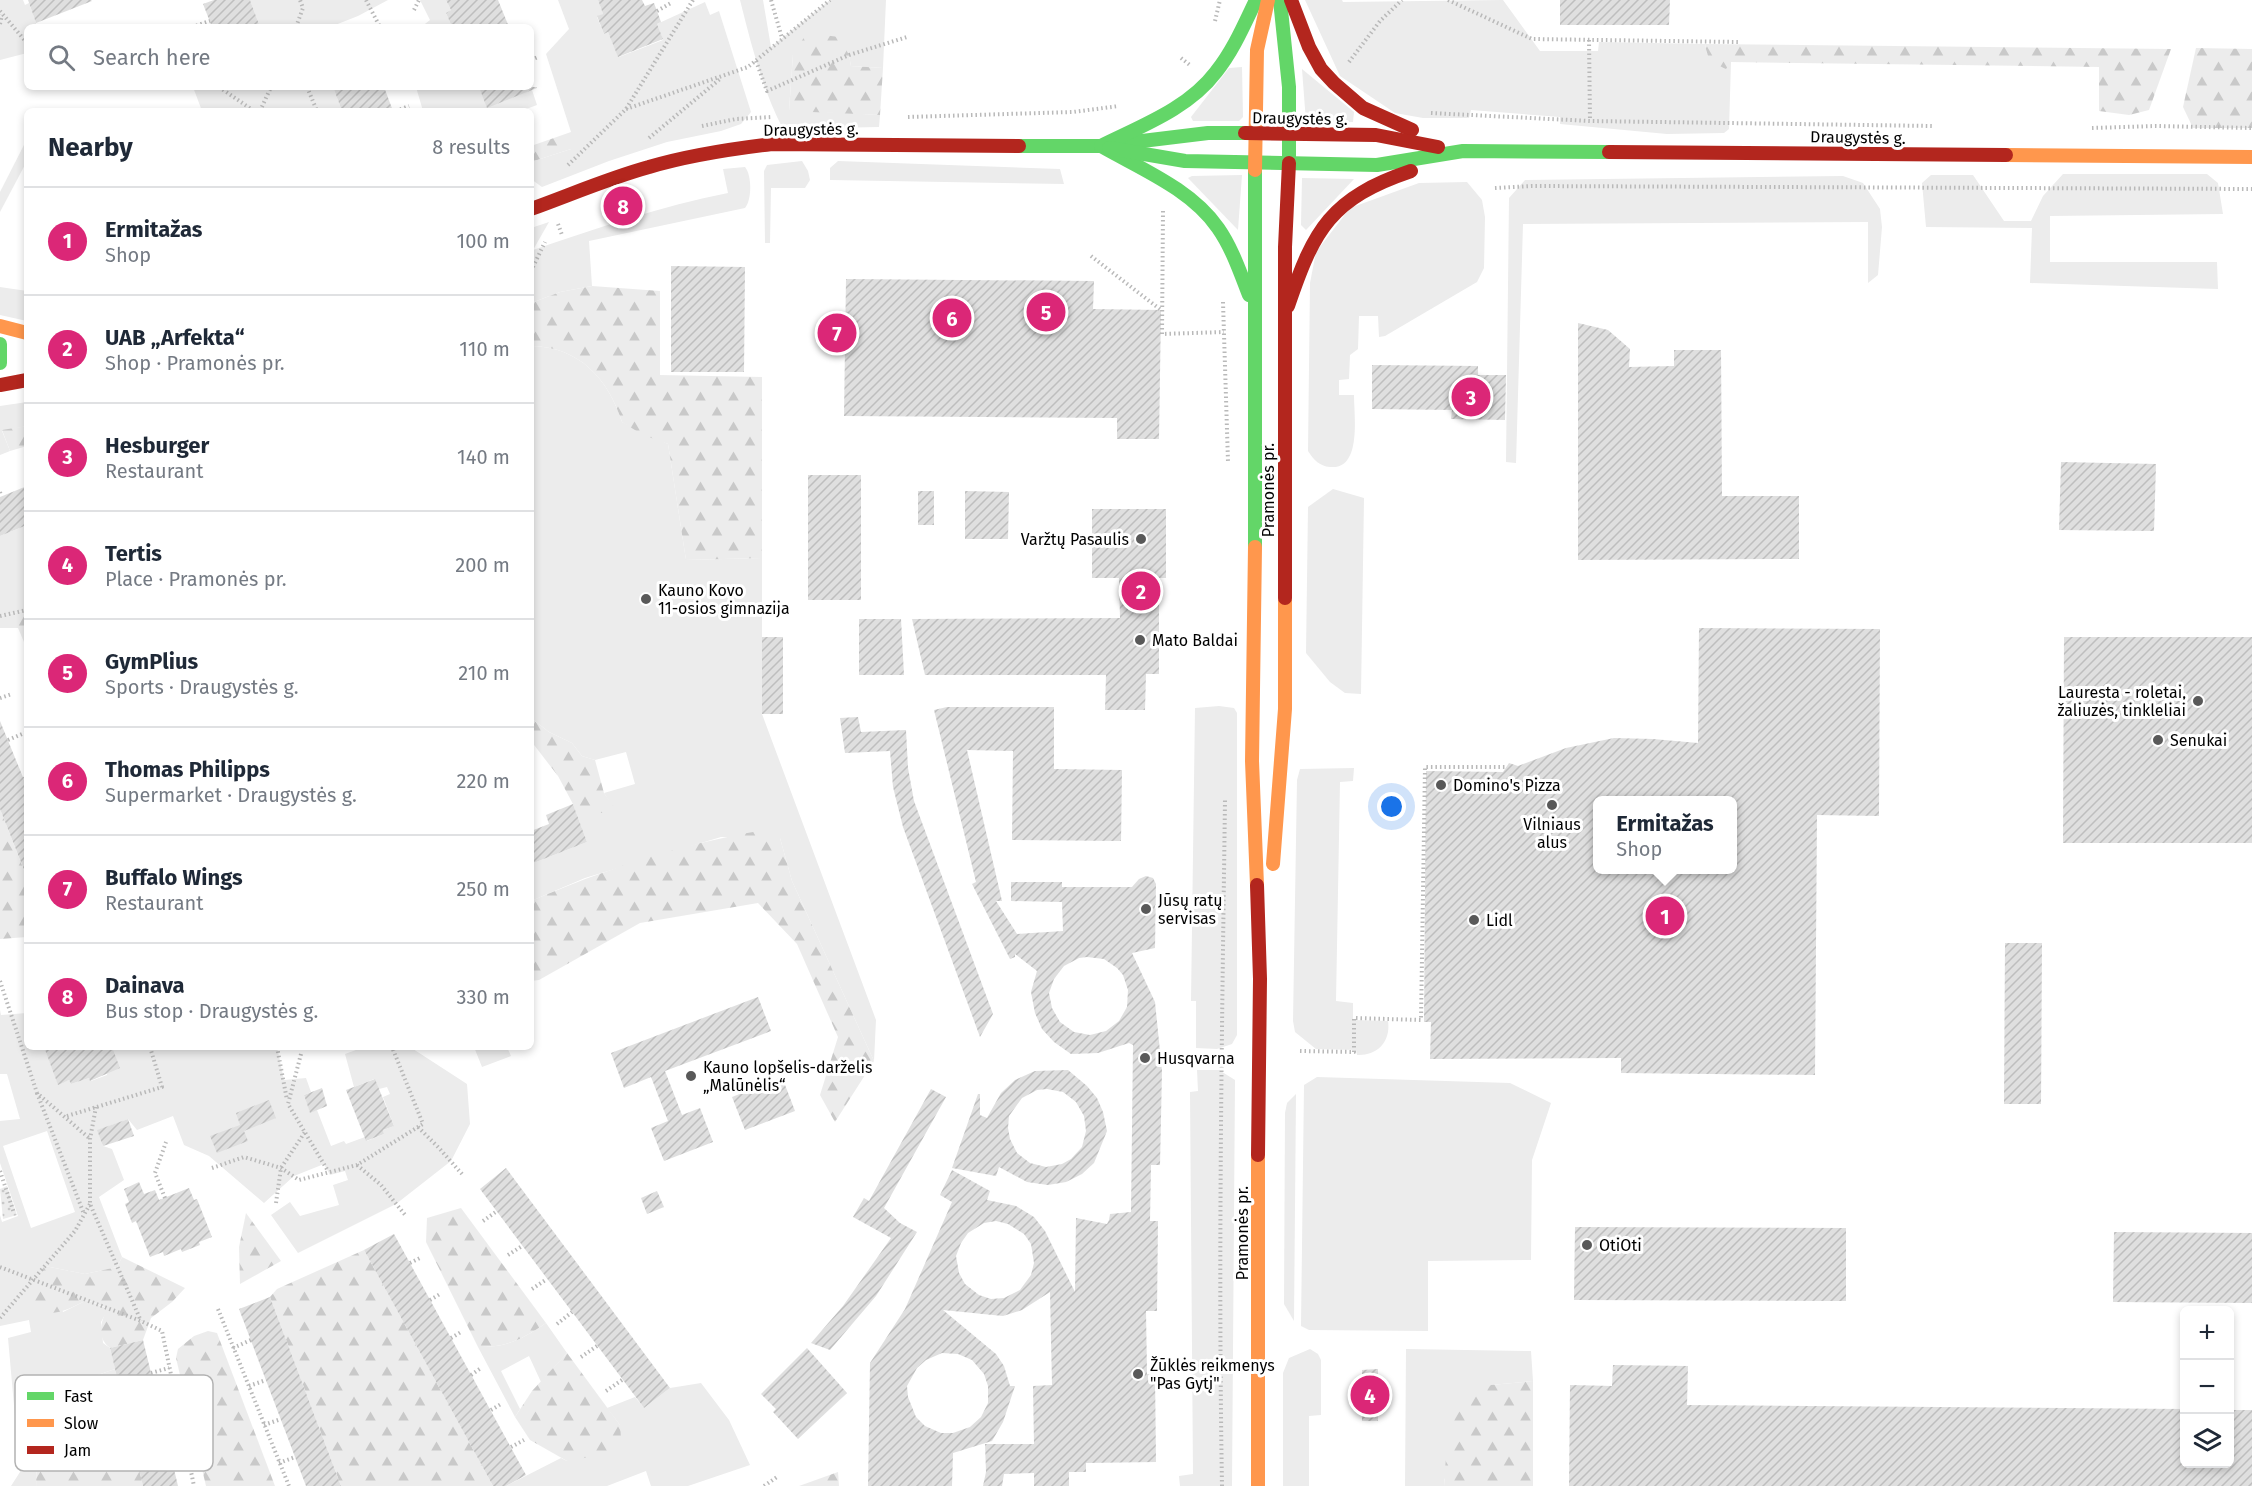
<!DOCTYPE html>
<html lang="en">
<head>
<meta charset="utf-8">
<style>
	:root { --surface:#fff; --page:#f2f2f3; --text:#1f2937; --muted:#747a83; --line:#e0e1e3; --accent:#db2777 }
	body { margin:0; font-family:"Fira Sans",sans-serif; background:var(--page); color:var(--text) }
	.controls { position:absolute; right:18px; bottom:18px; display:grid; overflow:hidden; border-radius:9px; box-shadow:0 3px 9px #0003 }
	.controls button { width:54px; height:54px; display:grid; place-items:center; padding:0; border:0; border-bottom:2px solid var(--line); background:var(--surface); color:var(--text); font:30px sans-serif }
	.you { position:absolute; left:1392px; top:807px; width:21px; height:21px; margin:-15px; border:4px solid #fff; border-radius:50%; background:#1a73e8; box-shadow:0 0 0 9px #1a73e833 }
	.badge { display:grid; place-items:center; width:39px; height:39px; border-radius:50%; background:var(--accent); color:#fff; font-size:20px; font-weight:700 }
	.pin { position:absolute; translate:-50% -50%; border:3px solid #fff; box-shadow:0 2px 6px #0006 }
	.popup { position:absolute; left:1593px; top:796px; width:144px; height:78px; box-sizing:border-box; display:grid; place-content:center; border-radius:9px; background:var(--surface); filter:drop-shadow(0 2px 4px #0005); font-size:20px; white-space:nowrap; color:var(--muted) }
	.popup b { font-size:22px; color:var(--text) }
	.popup::after { content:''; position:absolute; left:50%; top:100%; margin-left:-12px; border:12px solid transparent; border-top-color:var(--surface) }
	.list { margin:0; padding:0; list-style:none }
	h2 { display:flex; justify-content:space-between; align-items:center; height:78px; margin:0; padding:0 24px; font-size:26px }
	h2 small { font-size:20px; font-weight:400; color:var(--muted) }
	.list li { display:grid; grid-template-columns:39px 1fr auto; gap:18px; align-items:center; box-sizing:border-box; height:108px; padding:0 24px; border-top:2px solid var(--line) }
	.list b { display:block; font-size:22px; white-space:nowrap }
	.list p { margin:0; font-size:20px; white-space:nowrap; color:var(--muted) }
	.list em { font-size:20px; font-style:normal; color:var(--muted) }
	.icon { flex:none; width:33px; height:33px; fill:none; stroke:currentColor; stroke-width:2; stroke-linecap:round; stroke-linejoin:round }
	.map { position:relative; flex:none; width:2252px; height:1486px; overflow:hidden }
	.search { position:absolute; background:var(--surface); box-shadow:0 3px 9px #0003; left:24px; top:24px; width:510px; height:66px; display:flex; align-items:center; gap:15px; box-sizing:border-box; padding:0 21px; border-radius:9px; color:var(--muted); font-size:22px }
	.panel { position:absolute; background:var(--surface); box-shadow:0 3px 9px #0003; left:24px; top:108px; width:510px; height:942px; border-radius:9px }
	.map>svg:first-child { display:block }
	.grass { fill:#ececec; fill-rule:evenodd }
	.forest { fill:url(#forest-firs) }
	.park { fill:url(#park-dots) }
	.building { fill:url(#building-hatch); fill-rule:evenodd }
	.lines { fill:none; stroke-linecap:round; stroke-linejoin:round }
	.path { stroke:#b9b9b9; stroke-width:4; stroke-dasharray:1.5 3; stroke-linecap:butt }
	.fast { stroke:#63d668; stroke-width:14 }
	.slow { stroke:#ff974d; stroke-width:14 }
	.jam { stroke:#b3261e; stroke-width:14 }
	.poi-dot { fill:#595959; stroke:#fff; stroke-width:2 }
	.labels { text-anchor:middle; stroke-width:6; stroke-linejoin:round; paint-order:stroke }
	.street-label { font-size:16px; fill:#000; stroke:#fff }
	.poi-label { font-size:16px; fill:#000; stroke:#fff; text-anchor:start }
	.key { fill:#fff; stroke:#b2b2b2; stroke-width:1.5 }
	.key-label { font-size:16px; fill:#000 }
</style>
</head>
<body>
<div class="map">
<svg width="2252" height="1486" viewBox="0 0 2252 1486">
	<defs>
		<pattern id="forest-firs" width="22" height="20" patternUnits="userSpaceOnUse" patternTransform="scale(1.5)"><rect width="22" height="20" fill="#ececec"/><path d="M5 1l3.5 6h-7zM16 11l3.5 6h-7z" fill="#c9c9c9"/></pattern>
		<pattern id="park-dots" width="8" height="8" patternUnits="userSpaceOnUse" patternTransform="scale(1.5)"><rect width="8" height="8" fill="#ececec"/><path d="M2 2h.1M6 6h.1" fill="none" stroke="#c9c9c9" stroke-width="1.8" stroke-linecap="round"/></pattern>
		<pattern id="building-hatch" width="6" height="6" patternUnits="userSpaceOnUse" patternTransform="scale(1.5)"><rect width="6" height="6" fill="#dfdfdf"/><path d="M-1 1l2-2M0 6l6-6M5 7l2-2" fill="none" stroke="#bebebe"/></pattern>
	</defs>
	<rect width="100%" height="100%" fill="#fff"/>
	<g class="grass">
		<polygon points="0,0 23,0 25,5 29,3 36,23 36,27 27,27 27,53 0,60"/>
		<polygon points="250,0 388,0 358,16 330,27 260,27"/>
		<polygon points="420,0 446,0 451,10 446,13 452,27 421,27 430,20"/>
		<polygon points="558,0 598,0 603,14 597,17 604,34 608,32 619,57 663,40 657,24 705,2 710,15 719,11 751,112 741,124 721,131 667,142 609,161 542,187 531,179 531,162 571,149 571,132 546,54 569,29"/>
		<path d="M 740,0 L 763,0 L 771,47 L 830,0 L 886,0 L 883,68 L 851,66 L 849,55 L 793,54 L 789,110 L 880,115 L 879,127 L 783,129 C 762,88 751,44 740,0 Z"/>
		<polygon points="1305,0 1342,0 1343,2 1503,0 1540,51 1598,51 1599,42 1705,44 1707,54 1731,62 1729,129 1724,133 1667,134 1560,124 1560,117 1471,110 1469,118 1423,118 1395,113 1340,76"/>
		<polygon points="1242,67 1243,117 1239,121 1193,121 1191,117 1229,68"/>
		<polygon points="1302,69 1354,112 1353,122 1306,122"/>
		<polygon points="193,87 333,87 342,111 202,111"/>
		<polygon points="416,87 532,90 537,105 521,111 423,111"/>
		<polygon points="27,139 27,161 0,212 0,192"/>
		<polygon points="802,161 808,171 810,180 805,188 771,188 770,243 765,243 764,171 767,165"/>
		<polygon points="838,161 1060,169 1064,184 830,180 830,168"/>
		<path d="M 745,167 C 752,175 752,200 745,208 L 589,241 L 592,286 L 560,292 L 531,303 L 531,228 L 549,222 L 533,250 C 597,228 662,206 728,193 L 723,169 Z"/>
		<polygon points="2063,174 2207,174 2218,183 2223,214 2050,216 2050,262 2217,262 2218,289 2030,283 2032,228 1926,227 1922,183 1931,175 1973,175 2004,221 2031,221 2043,196"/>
		<polygon points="1242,175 1238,230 1188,178 1192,176"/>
		<polygon points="1843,176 1863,183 1880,209 1882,227 1878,275 1868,283 1868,222 1523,224 1516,463 1506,462 1509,198 1525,180"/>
		<polygon points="1302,178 1354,179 1306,230 1301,225"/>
		<path d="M 1467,182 L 1482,200 L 1485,217 L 1484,268 L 1477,282 L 1385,336 L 1379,337 L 1378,316 L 1359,316 L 1358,349 L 1350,355 L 1349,379 L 1339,380 L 1339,395 L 1354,395 C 1354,416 1362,470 1330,467 C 1319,466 1314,460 1308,451 L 1310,283 L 1316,252 L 1350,208 L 1419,183 Z"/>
		<polygon points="0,287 27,291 27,321 0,315"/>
		<path d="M 531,346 C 579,347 608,378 622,422 L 668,444 L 686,560 L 762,558 L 762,714 L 876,1020 L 874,1061 L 792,881 L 780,838 L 721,837 L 585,878 L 531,901 L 531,864 L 587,842 L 573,804 L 613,807 L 604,793 L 635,784 L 626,752 L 595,760 L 582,756 L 572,743 L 549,732 L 531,718 Z"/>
		<polygon points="27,402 27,426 2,431 10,451 0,455 0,406"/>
		<polygon points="1333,489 1364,498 1361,694 1345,693 1330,682 1306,653 1308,507"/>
		<polygon points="27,525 27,610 0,616 0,536"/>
		<polygon points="1219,706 1234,708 1237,713 1237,1035 1232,1044 1217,1049 1196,1048 1196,1001 1191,1001 1195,708"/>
		<path d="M 1354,768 L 1353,781 L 1340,782 L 1336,1001 L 1353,1003 L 1353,1020 L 1388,1021 C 1391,1042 1377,1056 1357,1055 L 1356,1050 L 1316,1049 L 1295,1032 L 1293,1021 L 1297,780 L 1300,769 Z"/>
		<path d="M 0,1010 L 1,1015 L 27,1013 L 27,1047 L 39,1047 L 41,1050 L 45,1049 L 58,1084 L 69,1080 L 71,1084 L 89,1078 L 91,1081 L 107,1075 L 112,1047 L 277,1047 L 284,1080 L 306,1078 L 311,1092 L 304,1095 L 310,1112 L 317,1110 L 331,1146 L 344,1141 L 346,1144 L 365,1137 L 367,1141 L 384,1134 L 383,1130 L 394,1126 L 383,1097 L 390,1094 L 387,1087 L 379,1089 L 374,1079 L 354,1087 L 345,1054 L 364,1047 L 410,1047 L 467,1084 L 470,1124 L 451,1161 L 396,1204 L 298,1253 L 271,1215 L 290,1202 L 300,1216 L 339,1205 L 333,1185 L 348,1180 L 345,1171 L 330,1175 L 324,1164 L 294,1176 L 264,1203 L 209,1156 L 184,1145 L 173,1116 L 137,1130 L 128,1119 L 98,1130 L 103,1146 L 112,1149 L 124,1180 L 99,1197 L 122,1257 L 117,1267 L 85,1274 L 45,1266 L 63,1312 L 87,1300 L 108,1309 L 101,1322 L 103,1343 L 110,1348 L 115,1369 L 74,1383 L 37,1454 L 36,1486 L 11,1486 L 20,1472 L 16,1438 L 29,1435 L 28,1415 L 15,1417 L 8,1338 L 31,1332 L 29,1320 L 0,1326 L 0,1215 L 2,1222 L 18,1216 L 0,1163 L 0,1121 L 20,1119 L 7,1074 L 0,1074 ZM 47,1131 L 75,1212 L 31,1228 L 3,1146 Z"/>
		<polygon points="474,1047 507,1047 511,1056 482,1067"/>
		<polygon points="1197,1070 1219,1070 1235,1080 1232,1486 1180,1486 1179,1476 1193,1474 1190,1092 1198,1091"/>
		<polygon points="1317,1077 1510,1083 1551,1103 1532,1160 1531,1260 1428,1261 1428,1331 1309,1330 1301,1326 1304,1085"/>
		<polygon points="1296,1094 1294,1321 1284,1304 1285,1113 1287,1103"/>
		<path d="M 546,1323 L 567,1353 L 541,1382 L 529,1356 L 501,1371 L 520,1409 L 515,1417 L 478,1347 C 508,1347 521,1340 546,1323 Z"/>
		<polygon points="1310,1349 1318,1354 1321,1360 1321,1415 1309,1416 1309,1486 1283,1486 1283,1373 1289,1358"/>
		<polygon points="1406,1349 1531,1351 1533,1381 1491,1385 1444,1480 1444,1486 1405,1486"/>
		<polygon points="701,1383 729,1420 750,1465 688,1486 651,1486 646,1471 607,1486 506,1486 561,1458 567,1461 620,1425 607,1408 635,1397 644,1408 670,1388"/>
	</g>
	<g class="forest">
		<polygon points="807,33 839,37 849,55 851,66 883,68 880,115 789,111 793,54"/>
		<path d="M 1705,44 L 2171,49 L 2149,110 L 2129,115 L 2099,111 L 2099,67 L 1731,62 L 1726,69 C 1711,62 1708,61 1705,44 Z"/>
		<polygon points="2196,48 2252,49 2252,128 2193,128 2183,107"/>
		<polygon points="571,132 571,149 531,162 531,146"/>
		<path d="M 592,286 L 660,291 L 660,375 L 762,377 L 762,558 L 686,560 L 668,444 L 643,435 L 622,422 C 608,378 579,347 531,346 L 531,303 L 560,292 Z"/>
		<polygon points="27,426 27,446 10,451 2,430"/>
		<polygon points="27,610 27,649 18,628 0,628 0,616"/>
		<polygon points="531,718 549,732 572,743 582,756 595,760 604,793 614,807 602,813 573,804 558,776 531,741"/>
		<polygon points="0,809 27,878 27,937 0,939"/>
		<path d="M 759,831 L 770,832 L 780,838 L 792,881 L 874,1061 L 835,1122 L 820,1095 L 838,1037 L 797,944 L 758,903 L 640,923 L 539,980 L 531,981 L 531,901 C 603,870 681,844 759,831 Z"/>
		<path d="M 461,1208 L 546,1323 C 521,1340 508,1347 478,1347 L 426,1242 L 427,1218 Z"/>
		<polygon points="246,1213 281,1261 240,1284 239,1247"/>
		<polygon points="364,1250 493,1486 341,1486 270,1297 277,1289"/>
		<path d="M 122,1257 L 185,1288 L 172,1302 L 151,1318 L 143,1340 L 110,1348 C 96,1337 101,1323 107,1308 L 87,1300 C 63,1312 44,1323 26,1297 L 33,1280 L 45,1266 L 85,1274 L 117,1267 Z"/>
		<polygon points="208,1331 217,1333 275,1486 206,1486 176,1358 178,1349 194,1336"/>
		<polygon points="567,1353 620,1425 621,1438 607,1454 567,1461 530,1440 515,1417 532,1391"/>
		<polygon points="115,1369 143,1486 36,1486 37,1454 74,1383"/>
		<polygon points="1533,1381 1533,1486 1444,1486 1446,1456 1456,1411 1491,1385"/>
		<polygon points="838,1472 839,1486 799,1486"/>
	</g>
	<polygon class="park" points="7,1186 17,1215 3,1219 0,1189"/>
	<g class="building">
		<polygon points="28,0 91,0 92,1 36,23"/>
		<polygon points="214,0 250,0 260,27 212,27 203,4"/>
		<polygon points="446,0 498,0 509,27 452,27 446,13 451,10"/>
		<polygon points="598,0 642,0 645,6 654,3 661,22 657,24 663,39 618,57 608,32 604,34 597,16 603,14"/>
		<polygon points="1560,0 1670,0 1669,25 1560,25"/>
		<polygon points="333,87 384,87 393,111 342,111"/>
		<polygon points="479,87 537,87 537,88 487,108"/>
		<polygon points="671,266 745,267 744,372 671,372"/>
		<polygon points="846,279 1094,281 1093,309 1161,310 1159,439 1117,439 1117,418 844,416"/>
		<polygon points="1578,323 1608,330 1630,349 1629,367 1674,366 1674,350 1721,350 1722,496 1799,496 1799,559 1578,560"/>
		<polygon points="1372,365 1478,366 1478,375 1506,375 1505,420 1451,419 1452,410 1372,409"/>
		<polygon points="2061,462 2156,464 2154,531 2059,530"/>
		<rect x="808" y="475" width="53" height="125"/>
		<polygon points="27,486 27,525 0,536 0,497"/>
		<rect x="918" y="491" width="16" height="34"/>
		<polygon points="965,491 1009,492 1008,539 965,539"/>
		<polygon points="1092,509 1166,509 1166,578 1159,578 1159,674 1146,674 1145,710 1105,710 1106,675 925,675 912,619 1120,618 1119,578 1092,578"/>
		<polygon points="859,619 901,619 904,675 859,675"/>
		<path d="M 1699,628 L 1880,629 L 1879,816 L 1817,815 L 1815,1075 L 1621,1073 L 1621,1058 L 1430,1059 L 1431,1022 L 1424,1022 L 1426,771 L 1503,772 L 1509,763 L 1518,766 L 1566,748 L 1614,738 L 1653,739 L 1698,743 ZM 1598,801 L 1732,801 L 1732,870 L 1598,870 Z"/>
		<rect x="762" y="637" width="21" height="77"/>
		<polygon points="2064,637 2252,637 2252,843 2063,843"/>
		<path d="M 947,707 L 1054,707 L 1054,769 L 1122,770 L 1121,841 L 1012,840 L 1013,751 L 967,750 L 1002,901 L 996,901 L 1017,934 L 1063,931 L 1062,902 L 1011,901 L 1011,882 L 1062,882 L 1062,887 L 1132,887 L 1139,879 L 1146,876 L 1153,878 L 1156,884 L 1155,948 L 1132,953 L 1155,1002 L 1162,1071 L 1160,1165 L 1151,1165 L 1150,1221 L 1158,1221 L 1157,1311 L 1146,1311 L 1147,1374 L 1155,1374 L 1156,1462 L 1086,1463 L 1086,1472 L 1069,1472 L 1069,1486 L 1034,1486 L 1034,1473 L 1004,1474 L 1002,1486 L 983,1486 L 986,1472 L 985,1444 L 1034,1444 L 1033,1386 L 1052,1385 L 1050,1292 L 1022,1310 L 1003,1316 L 943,1310 L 996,1354 L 1004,1366 L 1010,1386 L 1015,1386 L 1003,1422 L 992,1441 L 953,1453 L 952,1486 L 868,1486 L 870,1363 L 905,1309 L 952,1202 L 940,1195 L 952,1170 L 990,1191 L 987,1200 L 1016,1206 L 1034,1217 L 1045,1231 L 1075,1292 L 1076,1218 L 1107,1224 L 1109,1220 L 1110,1214 L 1131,1212 L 1133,1045 L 1129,1043 L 1098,1053 L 1071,1054 L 1054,1042 L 1042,1029 L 1035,1013 L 1031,992 L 1037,971 L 1015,954 L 1015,957 L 1010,959 L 972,884 L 976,882 L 934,710 ZM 1087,957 L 1104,959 L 1117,968 L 1123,975 L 1128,990 L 1127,1007 L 1119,1021 L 1106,1031 L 1090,1035 L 1074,1032 L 1060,1022 L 1052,1008 L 1049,993 L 1054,979 L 1064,966 L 1079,958 ZM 996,1221 L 1008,1224 L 1024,1234 L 1031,1244 L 1034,1263 L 1031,1275 L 1020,1290 L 1004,1298 L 991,1299 L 979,1295 L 965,1284 L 959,1273 L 956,1256 L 961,1243 L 968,1233 L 984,1223 ZM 942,1353 L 958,1354 L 972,1360 L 984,1374 L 988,1386 L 988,1403 L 981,1417 L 970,1427 L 953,1433 L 941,1433 L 925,1426 L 916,1417 L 908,1397 L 907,1386 L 917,1368 L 926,1360 Z"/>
		<polygon points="858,717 861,732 906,730 908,768 914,801 993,1014 980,1037 903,827 893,787 890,751 845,753 840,718"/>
		<polygon points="0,721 27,787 26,875 0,809"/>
		<polygon points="573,804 587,842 531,864 531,831 549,824 546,815"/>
		<polygon points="2005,943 2042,943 2041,1104 2004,1104"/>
		<polygon points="758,997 771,1031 665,1071 682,1115 700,1108 713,1142 664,1161 651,1128 668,1121 651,1077 624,1088 611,1053"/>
		<polygon points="44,1047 112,1047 120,1068 90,1081 89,1078 71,1084 69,1080 58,1085"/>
		<path d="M 1068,1070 L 1087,1086 L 1097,1098 L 1103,1112 L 1107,1131 L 1094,1163 L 1082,1174 L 1066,1182 L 1048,1185 L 1027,1182 L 999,1167 L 996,1176 L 952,1168 L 978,1094 L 980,1094 L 980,1115 L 987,1118 L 1001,1093 L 1015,1080 L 1035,1071 ZM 1047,1089 L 1063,1092 L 1076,1102 L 1084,1116 L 1086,1131 L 1082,1147 L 1071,1159 L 1062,1164 L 1046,1167 L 1030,1163 L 1017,1153 L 1010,1139 L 1008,1128 L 1009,1116 L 1022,1098 L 1037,1090 Z"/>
		<polygon points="782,1077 795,1111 745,1130 732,1097"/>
		<polygon points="375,1079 394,1126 383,1130 384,1134 366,1141 346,1090"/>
		<polygon points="322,1088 327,1106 310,1113 304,1095"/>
		<polygon points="931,1089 946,1097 884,1208 900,1223 917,1232 876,1296 830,1350 811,1343 843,1306 891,1238 853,1217 864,1198 869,1201"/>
		<polygon points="269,1100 276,1118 244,1131 248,1141 217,1153 210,1136 240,1125 236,1113"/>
		<polygon points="128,1119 134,1136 103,1146 97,1130"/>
		<polygon points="506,1168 670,1388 644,1408 480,1189"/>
		<polygon points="139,1182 144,1194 155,1190 159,1200 189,1188 194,1200 197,1199 212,1237 199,1242 200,1245 182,1252 181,1249 164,1256 163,1252 150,1257 136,1221 132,1223 125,1204 129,1202 124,1189"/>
		<polygon points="657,1191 664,1207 647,1214 641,1198"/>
		<polygon points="1575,1227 1846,1228 1846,1301 1574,1300"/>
		<polygon points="2114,1232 2252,1233 2252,1303 2113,1302"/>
		<polygon points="394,1234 526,1475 506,1486 493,1486 364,1250"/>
		<polygon points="270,1297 341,1486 306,1486 239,1309"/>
		<polygon points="143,1340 151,1373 178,1486 143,1486 115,1369 110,1348"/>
		<polygon points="807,1348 847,1393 798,1439 773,1412 776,1409 761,1394"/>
		<polygon points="1613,1365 1688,1366 1687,1405 2184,1409 2184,1464 2229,1464 2229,1410 2252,1410 2252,1486 1569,1486 1570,1385 1612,1386"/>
		<polygon points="1378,1369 1378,1421 1362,1421 1362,1370"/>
	</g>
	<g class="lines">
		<g class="path">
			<polyline points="366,0 380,27"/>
			<polyline points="771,0 782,38"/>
			<polyline points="1448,0 1532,39 1739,42"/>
			<polyline points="414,10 419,0"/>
			<polyline points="0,11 27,43"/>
			<polyline points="657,11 671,3"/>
			<polyline points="1215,21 1220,0"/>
			<polyline points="0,24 2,15"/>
			<polyline points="192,27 210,21"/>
			<polyline points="296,27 303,8 300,0"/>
			<polyline points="1589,40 1590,121"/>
			<polyline points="1181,58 1191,66"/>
			<polyline points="531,60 538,57"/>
			<polyline points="756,61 767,91 849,55 907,37"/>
			<polyline points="1349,62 1380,21 1402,0"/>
			<polyline points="219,87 254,111"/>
			<polyline points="307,87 317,111"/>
			<polyline points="626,109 748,67 830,0"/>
			<polyline points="260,111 271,87"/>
			<polyline points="396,111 409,106"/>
			<polyline points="1431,113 1590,121 1933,126"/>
			<polyline points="908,117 1073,112 1119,106"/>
			<polyline points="702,126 736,119 772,117"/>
			<polyline points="2092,128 2155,126 2252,128"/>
			<polyline points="649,138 720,79"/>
			<polyline points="568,165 626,109 693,0"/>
			<polyline points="1495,188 1531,186 2252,189"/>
			<polyline points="1163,211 1162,334 1224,332"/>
			<polyline points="558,224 562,235"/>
			<polyline points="1091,256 1161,310"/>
			<polyline points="531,271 545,242"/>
			<polyline points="1223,302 1228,462"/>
			<polyline points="0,492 1,496"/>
			<polyline points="0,616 27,610"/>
			<polyline points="0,698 12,694"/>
			<polyline points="8,740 27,732"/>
			<polyline points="24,779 27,777"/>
			<polyline points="0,981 37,1093 89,1138"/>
			<polyline points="277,1047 287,1100"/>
			<polyline points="1300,1051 1354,1052 1354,1018 1421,1020 1425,767 1506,767"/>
			<polyline points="301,1054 288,1104 328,1171"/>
			<polyline points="37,1093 84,1214"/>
			<polyline points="96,1107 90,1139 90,1204 141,1321"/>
			<polyline points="67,1116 162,1087 150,1047"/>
			<polyline points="418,1127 439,1148 462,1174"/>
			<polyline points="357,1165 381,1185 406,1216"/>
			<polyline points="212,1168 244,1157 281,1168 299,1180 357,1165 418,1127 423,1124 392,1047"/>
			<polyline points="0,1171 14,1213"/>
			<polyline points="165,1198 155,1173 166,1142"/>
			<polyline points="276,1203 281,1168 305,1132"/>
			<polyline points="483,1221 497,1211"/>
			<polyline points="508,1255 522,1246"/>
			<polyline points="410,1263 420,1258"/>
			<polyline points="0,1267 141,1321 162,1331 194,1486"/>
			<polyline points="532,1289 547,1279"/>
			<polyline points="430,1300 440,1294"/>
			<polyline points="218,1309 289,1486"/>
			<polyline points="0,1318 75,1231 90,1204"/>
			<polyline points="557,1324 572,1312"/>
			<polyline points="451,1338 461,1332"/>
			<polyline points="233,1348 251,1340"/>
			<polyline points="581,1357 597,1346"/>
			<polyline points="151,1373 169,1368"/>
			<polyline points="471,1375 481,1368"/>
			<polyline points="249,1386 266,1380"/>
			<polyline points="606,1391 622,1380"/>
			<polyline points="491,1410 501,1404"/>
			<polyline points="161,1413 178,1409"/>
			<polyline points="264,1425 281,1419"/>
			<polyline points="511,1447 524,1440"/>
			<polyline points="171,1455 187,1451"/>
			<polyline points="279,1463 295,1457"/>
			<polyline points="764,1486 777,1477"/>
			<path d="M 1222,1486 C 1218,1257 1222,1029 1225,800"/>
		</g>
		<g class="fast">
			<polyline points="1280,0 1289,87 1289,163"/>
			<polyline points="1019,146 1101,146 1208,133 1245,133"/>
			<path d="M 1101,146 C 1141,169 1191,189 1218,228 C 1232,248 1240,272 1249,295"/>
			<path d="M 1101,146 C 1141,126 1188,109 1216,72 C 1233,51 1244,25 1256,0"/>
			<polyline points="1109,148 1185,161 1377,165 1463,151 1609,152"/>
			<polyline points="1255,170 1255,547"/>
			<polyline points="0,344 0,363"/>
		</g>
		<g class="slow">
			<polyline points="2006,155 2252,157"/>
			<polyline points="1255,170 1257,50 1268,0"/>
			<polyline points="0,326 27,333"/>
			<polyline points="1255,547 1252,761 1257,885"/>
			<polyline points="1273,864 1285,709 1285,598"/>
			<polyline points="1258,1155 1258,1486"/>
		</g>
		<g class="jam">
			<polyline points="1291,0 1309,47 1321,69 1334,83 1363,108 1412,130"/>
			<polyline points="1245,133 1376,135 1438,147"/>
			<polyline points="1609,152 2006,155"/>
			<path d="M 531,209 C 570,195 609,178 649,167 C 689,155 730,149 772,144 L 1019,146"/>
			<path d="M 1288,306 C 1314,229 1331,198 1411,171"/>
			<polyline points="0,385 27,380"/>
			<polyline points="1285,598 1285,247 1289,163"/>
			<polyline points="1257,885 1260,979 1258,1155"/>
		</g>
	</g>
	<g class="poi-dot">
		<circle cx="1141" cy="539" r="6"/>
		<circle cx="646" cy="599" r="6"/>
		<circle cx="1140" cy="640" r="6"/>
		<circle cx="2198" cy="701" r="6"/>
		<circle cx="2158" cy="740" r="6"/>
		<circle cx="1441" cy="785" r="6"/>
		<circle cx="1552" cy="805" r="6"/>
		<circle cx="1146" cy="909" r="6"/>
		<circle cx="1474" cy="920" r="6"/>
		<circle cx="1145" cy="1058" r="6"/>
		<circle cx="691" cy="1076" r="6"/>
		<circle cx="1587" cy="1245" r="6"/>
		<circle cx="1138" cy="1374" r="6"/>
	</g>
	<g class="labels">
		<g class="street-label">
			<text transform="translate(1300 118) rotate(1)" y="6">Draugystės g.</text>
			<text transform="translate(811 129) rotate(-1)" y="6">Draugystės g.</text>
			<text transform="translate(1858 137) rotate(1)" y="6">Draugystės g.</text>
			<text transform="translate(1268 490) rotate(-90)" y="6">Pramonės pr.</text>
			<text transform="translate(1242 1233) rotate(-90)" y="6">Pramonės pr.</text>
		</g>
		<g class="poi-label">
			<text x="1129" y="545" text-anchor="end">Varžtų Pasaulis</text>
			<text x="658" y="596">Kauno Kovo<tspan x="658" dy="18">11-osios gimnazija</tspan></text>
			<text x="1152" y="646">Mato Baldai</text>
			<text x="2186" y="698" text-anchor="end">Lauresta - roletai,<tspan x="2186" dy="18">žaliuzės, tinkleliai</tspan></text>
			<text x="2170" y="746">Senukai</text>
			<text x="1453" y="791">Domino's Pizza</text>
			<text x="1552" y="830" text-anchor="middle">Vilniaus<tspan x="1552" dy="18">alus</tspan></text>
			<text x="1158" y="906">Jūsų ratų<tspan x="1158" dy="18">servisas</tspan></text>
			<text x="1486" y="926">Lidl</text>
			<text x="1157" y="1064">Husqvarna</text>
			<text x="703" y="1073">Kauno lopšelis-darželis<tspan x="703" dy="18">„Malūnėlis“</tspan></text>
			<text x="1599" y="1251">OtiOti</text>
			<text x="1150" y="1371">Žūklės reikmenys<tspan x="1150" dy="18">"Pas Gytį"</tspan></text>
		</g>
	</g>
	<rect x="15" y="1375" width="198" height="96" rx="9" class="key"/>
	<rect x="27" y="1392" width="27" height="8" fill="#63d668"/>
	<rect x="27" y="1419" width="27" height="8" fill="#ff974d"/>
	<rect x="27" y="1446" width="27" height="8" fill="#b3261e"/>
	<g class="key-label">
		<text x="64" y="1402">Fast</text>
		<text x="64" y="1429">Slow</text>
		<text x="64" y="1456">Jam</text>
	</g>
</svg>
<div class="controls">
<button>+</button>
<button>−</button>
<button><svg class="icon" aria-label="layers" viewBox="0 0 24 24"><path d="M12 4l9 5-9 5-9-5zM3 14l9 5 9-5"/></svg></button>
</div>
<div class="you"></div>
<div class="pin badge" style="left:1665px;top:916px">1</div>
<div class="popup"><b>Ermitažas</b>Shop</div>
<div class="pin badge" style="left:1141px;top:591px">2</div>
<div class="pin badge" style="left:1471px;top:397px">3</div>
<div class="pin badge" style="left:1370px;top:1395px">4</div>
<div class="pin badge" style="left:1046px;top:312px">5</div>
<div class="pin badge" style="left:952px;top:318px">6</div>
<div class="pin badge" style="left:837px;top:333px">7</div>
<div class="pin badge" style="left:623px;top:206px">8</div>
<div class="search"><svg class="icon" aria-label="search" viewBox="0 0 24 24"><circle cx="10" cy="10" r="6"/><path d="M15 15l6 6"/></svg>Search here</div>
<section class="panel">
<h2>Nearby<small>8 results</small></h2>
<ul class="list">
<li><span class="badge">1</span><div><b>Ermitažas</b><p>Shop</p></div><em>100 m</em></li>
<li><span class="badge">2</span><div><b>UAB „Arfekta“</b><p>Shop · Pramonės pr.</p></div><em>110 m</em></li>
<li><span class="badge">3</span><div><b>Hesburger</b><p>Restaurant</p></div><em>140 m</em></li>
<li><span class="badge">4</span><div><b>Tertis</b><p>Place · Pramonės pr.</p></div><em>200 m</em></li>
<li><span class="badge">5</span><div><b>GymPlius</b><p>Sports · Draugystės g.</p></div><em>210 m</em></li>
<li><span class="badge">6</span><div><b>Thomas Philipps</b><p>Supermarket · Draugystės g.</p></div><em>220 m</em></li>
<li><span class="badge">7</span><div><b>Buffalo Wings</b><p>Restaurant</p></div><em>250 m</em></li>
<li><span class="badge">8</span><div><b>Dainava</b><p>Bus stop · Draugystės g.</p></div><em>330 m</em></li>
</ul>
</section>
</div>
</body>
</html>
